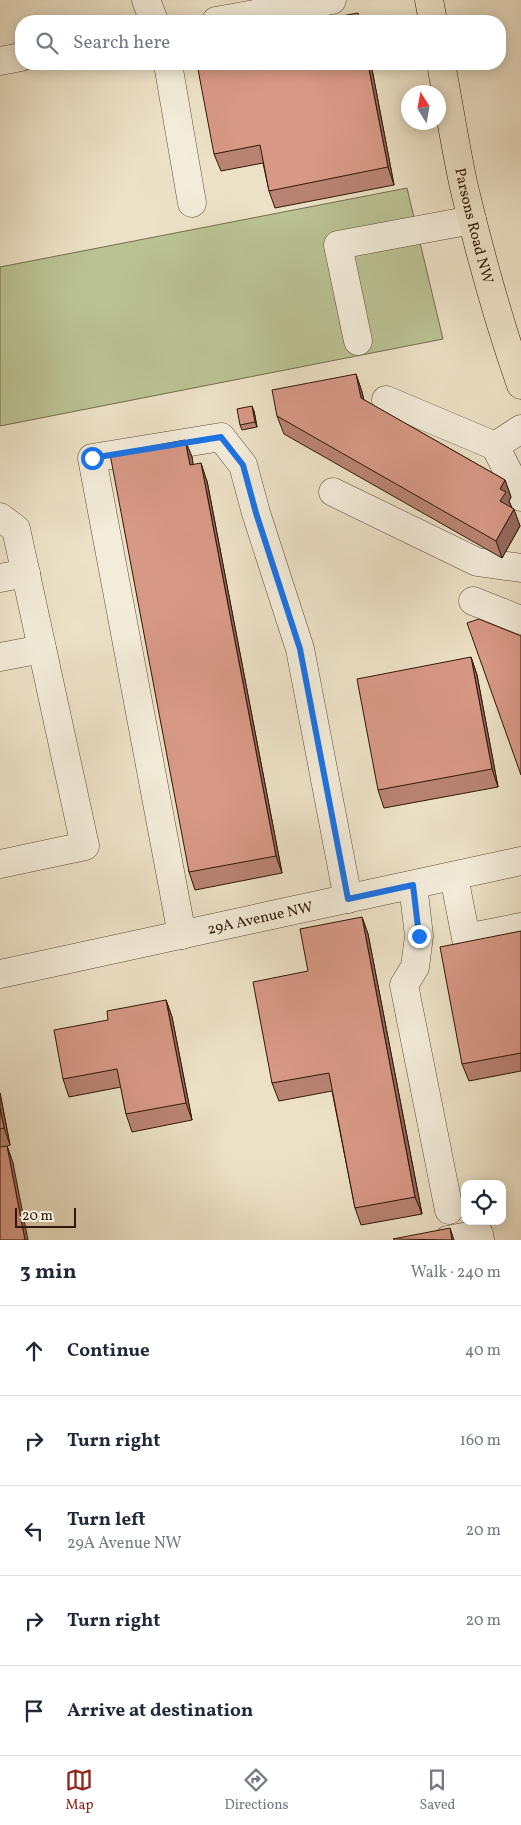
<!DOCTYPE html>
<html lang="en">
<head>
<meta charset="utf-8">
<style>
	:root { --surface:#fff; --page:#f2f2f3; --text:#1f2937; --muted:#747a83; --line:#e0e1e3; --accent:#8f2418 }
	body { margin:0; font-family:Vollkorn,serif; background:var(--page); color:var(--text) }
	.controls { position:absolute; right:15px; bottom:15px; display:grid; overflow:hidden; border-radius:10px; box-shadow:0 2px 12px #0003 }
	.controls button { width:45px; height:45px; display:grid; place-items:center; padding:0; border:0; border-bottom:1px solid var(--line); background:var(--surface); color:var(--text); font:25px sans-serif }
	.compass { position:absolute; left:401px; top:85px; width:45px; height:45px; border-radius:50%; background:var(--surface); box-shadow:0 2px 12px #0003; rotate:349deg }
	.scale { position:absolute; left:15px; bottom:12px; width:61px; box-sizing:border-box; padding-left:5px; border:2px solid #301806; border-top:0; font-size:14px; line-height:18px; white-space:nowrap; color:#301806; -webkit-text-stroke:4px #f3ecda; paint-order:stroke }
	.stop { position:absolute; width:15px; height:15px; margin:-11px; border:4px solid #1a73e8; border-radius:50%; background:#fff }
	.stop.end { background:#1a73e8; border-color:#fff; box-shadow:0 1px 5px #0008 }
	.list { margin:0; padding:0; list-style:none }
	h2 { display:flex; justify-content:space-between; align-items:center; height:65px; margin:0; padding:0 20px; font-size:21px }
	h2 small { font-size:16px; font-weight:400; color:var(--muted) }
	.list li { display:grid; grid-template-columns:32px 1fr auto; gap:15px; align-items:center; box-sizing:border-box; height:90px; padding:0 20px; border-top:1px solid var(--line) }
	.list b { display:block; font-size:19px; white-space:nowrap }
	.list p { margin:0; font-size:16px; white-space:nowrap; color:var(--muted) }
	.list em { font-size:16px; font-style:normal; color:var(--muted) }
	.icon { flex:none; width:28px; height:28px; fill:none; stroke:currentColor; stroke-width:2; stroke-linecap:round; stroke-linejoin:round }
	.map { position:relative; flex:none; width:521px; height:1240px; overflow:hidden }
	.search { position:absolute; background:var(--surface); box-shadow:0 2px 12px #0003; left:15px; right:15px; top:15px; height:55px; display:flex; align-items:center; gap:12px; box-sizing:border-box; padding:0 18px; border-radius:20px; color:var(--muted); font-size:19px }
	.sheet { height:515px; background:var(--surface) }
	nav { display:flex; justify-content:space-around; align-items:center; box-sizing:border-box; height:70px; border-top:1px solid var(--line); background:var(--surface); font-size:14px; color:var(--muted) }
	nav a { display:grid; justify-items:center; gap:2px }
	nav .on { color:var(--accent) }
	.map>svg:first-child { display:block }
	.green { fill:#bac293; stroke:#756d4c }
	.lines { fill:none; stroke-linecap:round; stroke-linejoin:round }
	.minor-casing { stroke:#5f4a36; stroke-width:29 }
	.major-casing { stroke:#301806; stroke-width:29 }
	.minor { stroke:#f3ecda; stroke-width:28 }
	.major { stroke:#ece1c6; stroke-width:28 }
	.wall { fill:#b98373; stroke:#301806 }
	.shaded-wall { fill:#966a5e; stroke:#301806 }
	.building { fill:#d79886; stroke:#301806 }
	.route { stroke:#1a73e8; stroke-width:6 }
	.labels { text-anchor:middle; stroke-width:4.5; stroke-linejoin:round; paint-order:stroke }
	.street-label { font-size:15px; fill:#301806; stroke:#f3ecda }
</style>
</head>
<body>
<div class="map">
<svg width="521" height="1240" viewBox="0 0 521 1240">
	<rect width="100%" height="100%" fill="#ece1c6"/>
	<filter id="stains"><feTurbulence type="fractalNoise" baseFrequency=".004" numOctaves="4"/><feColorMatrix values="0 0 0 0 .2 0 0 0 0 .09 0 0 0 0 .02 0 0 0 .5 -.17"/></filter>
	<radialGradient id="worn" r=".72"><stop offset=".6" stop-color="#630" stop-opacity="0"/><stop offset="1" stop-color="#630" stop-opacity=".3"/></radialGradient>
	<polygon class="green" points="407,188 443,339 0,426 0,267"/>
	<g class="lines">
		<defs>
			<g id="minor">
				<polyline points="146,0 154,21"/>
				<polyline points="216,21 332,0"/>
				<polyline points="0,61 21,57"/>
				<polyline points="168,64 192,203"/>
				<polyline points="358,341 338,245 472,220"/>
				<polyline points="386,400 495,446 521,429"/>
				<polyline points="495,446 521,497"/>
				<polyline points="333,492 477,562 521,568"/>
				<polyline points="0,517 16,529 85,846 0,864"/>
				<polyline points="0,578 26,573"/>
				<polyline points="473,601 521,620"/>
				<polyline points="0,657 42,649"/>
				<polyline points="454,877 466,938 521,927"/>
				<polyline points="413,885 419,936 415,967 404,985 449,1210"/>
				<polyline points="182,935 92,458 221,437 243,465 256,513 300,649 348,899"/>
				<path id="s1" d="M 0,974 L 521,861"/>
				<polyline points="448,1240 479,1234 480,1240"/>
			</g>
			<g id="major">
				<polyline points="429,0 433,21"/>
				<path id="s2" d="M 441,64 C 449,105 455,146 464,187 C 480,254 498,320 521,385"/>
			</g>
		</defs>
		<use href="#minor" class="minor-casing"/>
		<use href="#major" class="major-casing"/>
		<use href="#minor" class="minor"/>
		<use href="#major" class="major"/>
	</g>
	<g class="wall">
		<polygon points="371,64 394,185 275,208 269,191 263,163 221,171 214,154"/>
		<polygon points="356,374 362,392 364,400 505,480 511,497 509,501 520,526 502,558 284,434 277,416"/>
		<polygon points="254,411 257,427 242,430 240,425"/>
		<polygon points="185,440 192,457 193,465 207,481 282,873 195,890 189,872"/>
		<polygon points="471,657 477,675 498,787 384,808 378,790"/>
		<polygon points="362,917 368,934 422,1214 361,1225 355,1208 332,1091 279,1101 272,1083 308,971"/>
		<polygon points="521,931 521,1071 469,1081 462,1064"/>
		<polygon points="166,1000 172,1017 192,1120 132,1132 126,1114 121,1087 69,1097 63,1079 108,1020"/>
		<polygon points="0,1093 10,1145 7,1146 13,1163 0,1240"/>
	</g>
	<g class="shaded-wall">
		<polygon points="368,64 371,64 394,185 388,167"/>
		<polygon points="356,374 362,392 367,416 361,398"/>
		<polygon points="252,406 254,411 257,427 255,422"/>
		<polygon points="185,440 192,457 196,483 190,465"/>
		<polygon points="201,463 207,481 282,873 276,856"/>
		<polygon points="505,480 511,497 509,501 512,509 500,501 500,489"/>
		<polygon points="514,509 520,526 502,558 496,541"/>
		<polygon points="471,657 477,675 498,787 492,769"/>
		<polygon points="362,917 368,934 422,1214 415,1197"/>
		<polygon points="166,1000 172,1017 192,1120 186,1103"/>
		<polygon points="0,1093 10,1145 4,1128 0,1108"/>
		<polygon points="7,1146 13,1163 28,1240 25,1240"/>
		<polygon points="450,1228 454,1240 452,1240"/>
	</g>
	<g class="building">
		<polygon points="358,13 360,21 314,21"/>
		<polygon points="197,64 368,64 388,167 269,191 260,145 214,154"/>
		<polygon points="356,374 361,398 505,480 500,489 506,492 500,501 514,509 496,541 277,416 272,390"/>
		<polygon points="252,406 255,422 240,425 237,409"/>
		<polygon points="185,440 190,465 201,463 276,856 189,872 110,454"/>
		<polygon points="479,619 521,636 521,775 467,623"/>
		<polygon points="471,657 492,769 378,790 357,679"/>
		<polygon points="362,917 415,1197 355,1208 329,1073 272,1083 253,982 308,971 300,929"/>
		<polygon points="521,931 521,1053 462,1064 440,947"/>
		<polygon points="166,1000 186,1103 126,1114 117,1069 63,1079 54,1030 108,1020 107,1011"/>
		<polygon points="0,1108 4,1128 0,1129"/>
		<polygon points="7,1146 25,1240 0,1240 0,1147"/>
		<polygon points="450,1228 452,1240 393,1239"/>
	</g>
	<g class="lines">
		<polyline class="route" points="92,458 221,437 243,465 256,513 300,649 348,899 413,885 419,936"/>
	</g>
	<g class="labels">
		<g class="street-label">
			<text dy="5" stroke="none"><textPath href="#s2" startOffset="165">Parsons Road NW</textPath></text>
			<text dy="5" stroke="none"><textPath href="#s1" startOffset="266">29A Avenue NW</textPath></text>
		</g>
	</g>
	<rect width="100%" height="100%" filter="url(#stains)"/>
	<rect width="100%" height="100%" fill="url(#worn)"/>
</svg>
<div class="controls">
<button><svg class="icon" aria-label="locate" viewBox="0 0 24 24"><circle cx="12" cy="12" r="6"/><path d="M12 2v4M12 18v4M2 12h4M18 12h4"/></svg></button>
</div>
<svg class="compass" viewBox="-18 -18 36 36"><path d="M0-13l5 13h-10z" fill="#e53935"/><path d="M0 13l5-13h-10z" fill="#747a83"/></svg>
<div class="scale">20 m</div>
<div class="stop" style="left:92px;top:458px"></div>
<div class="stop end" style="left:419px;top:936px"></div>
<div class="search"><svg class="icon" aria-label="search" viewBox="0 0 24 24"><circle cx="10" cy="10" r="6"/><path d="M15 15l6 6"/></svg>Search here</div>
</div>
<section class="sheet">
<h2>3 min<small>Walk · 240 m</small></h2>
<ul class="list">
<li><svg class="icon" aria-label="ahead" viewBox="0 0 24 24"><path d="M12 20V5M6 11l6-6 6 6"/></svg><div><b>Continue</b></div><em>40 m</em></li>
<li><svg class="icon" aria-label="right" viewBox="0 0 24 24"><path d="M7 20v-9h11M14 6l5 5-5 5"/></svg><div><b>Turn right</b></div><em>160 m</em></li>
<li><svg class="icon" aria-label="left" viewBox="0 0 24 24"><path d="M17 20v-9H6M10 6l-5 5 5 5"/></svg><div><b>Turn left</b><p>29A Avenue NW</p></div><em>20 m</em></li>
<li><svg class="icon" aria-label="right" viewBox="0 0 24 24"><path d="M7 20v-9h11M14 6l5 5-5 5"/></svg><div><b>Turn right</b></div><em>20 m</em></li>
<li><svg class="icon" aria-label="arrive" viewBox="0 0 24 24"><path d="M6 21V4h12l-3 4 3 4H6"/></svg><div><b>Arrive at destination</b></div></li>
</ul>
</section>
<nav>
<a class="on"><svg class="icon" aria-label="map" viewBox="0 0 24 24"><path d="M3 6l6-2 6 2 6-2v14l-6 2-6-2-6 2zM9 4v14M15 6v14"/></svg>Map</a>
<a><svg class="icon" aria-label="directions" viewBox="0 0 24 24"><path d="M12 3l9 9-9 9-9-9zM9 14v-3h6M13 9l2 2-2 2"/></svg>Directions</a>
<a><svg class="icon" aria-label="saved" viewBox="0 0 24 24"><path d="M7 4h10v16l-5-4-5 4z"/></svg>Saved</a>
</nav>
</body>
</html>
